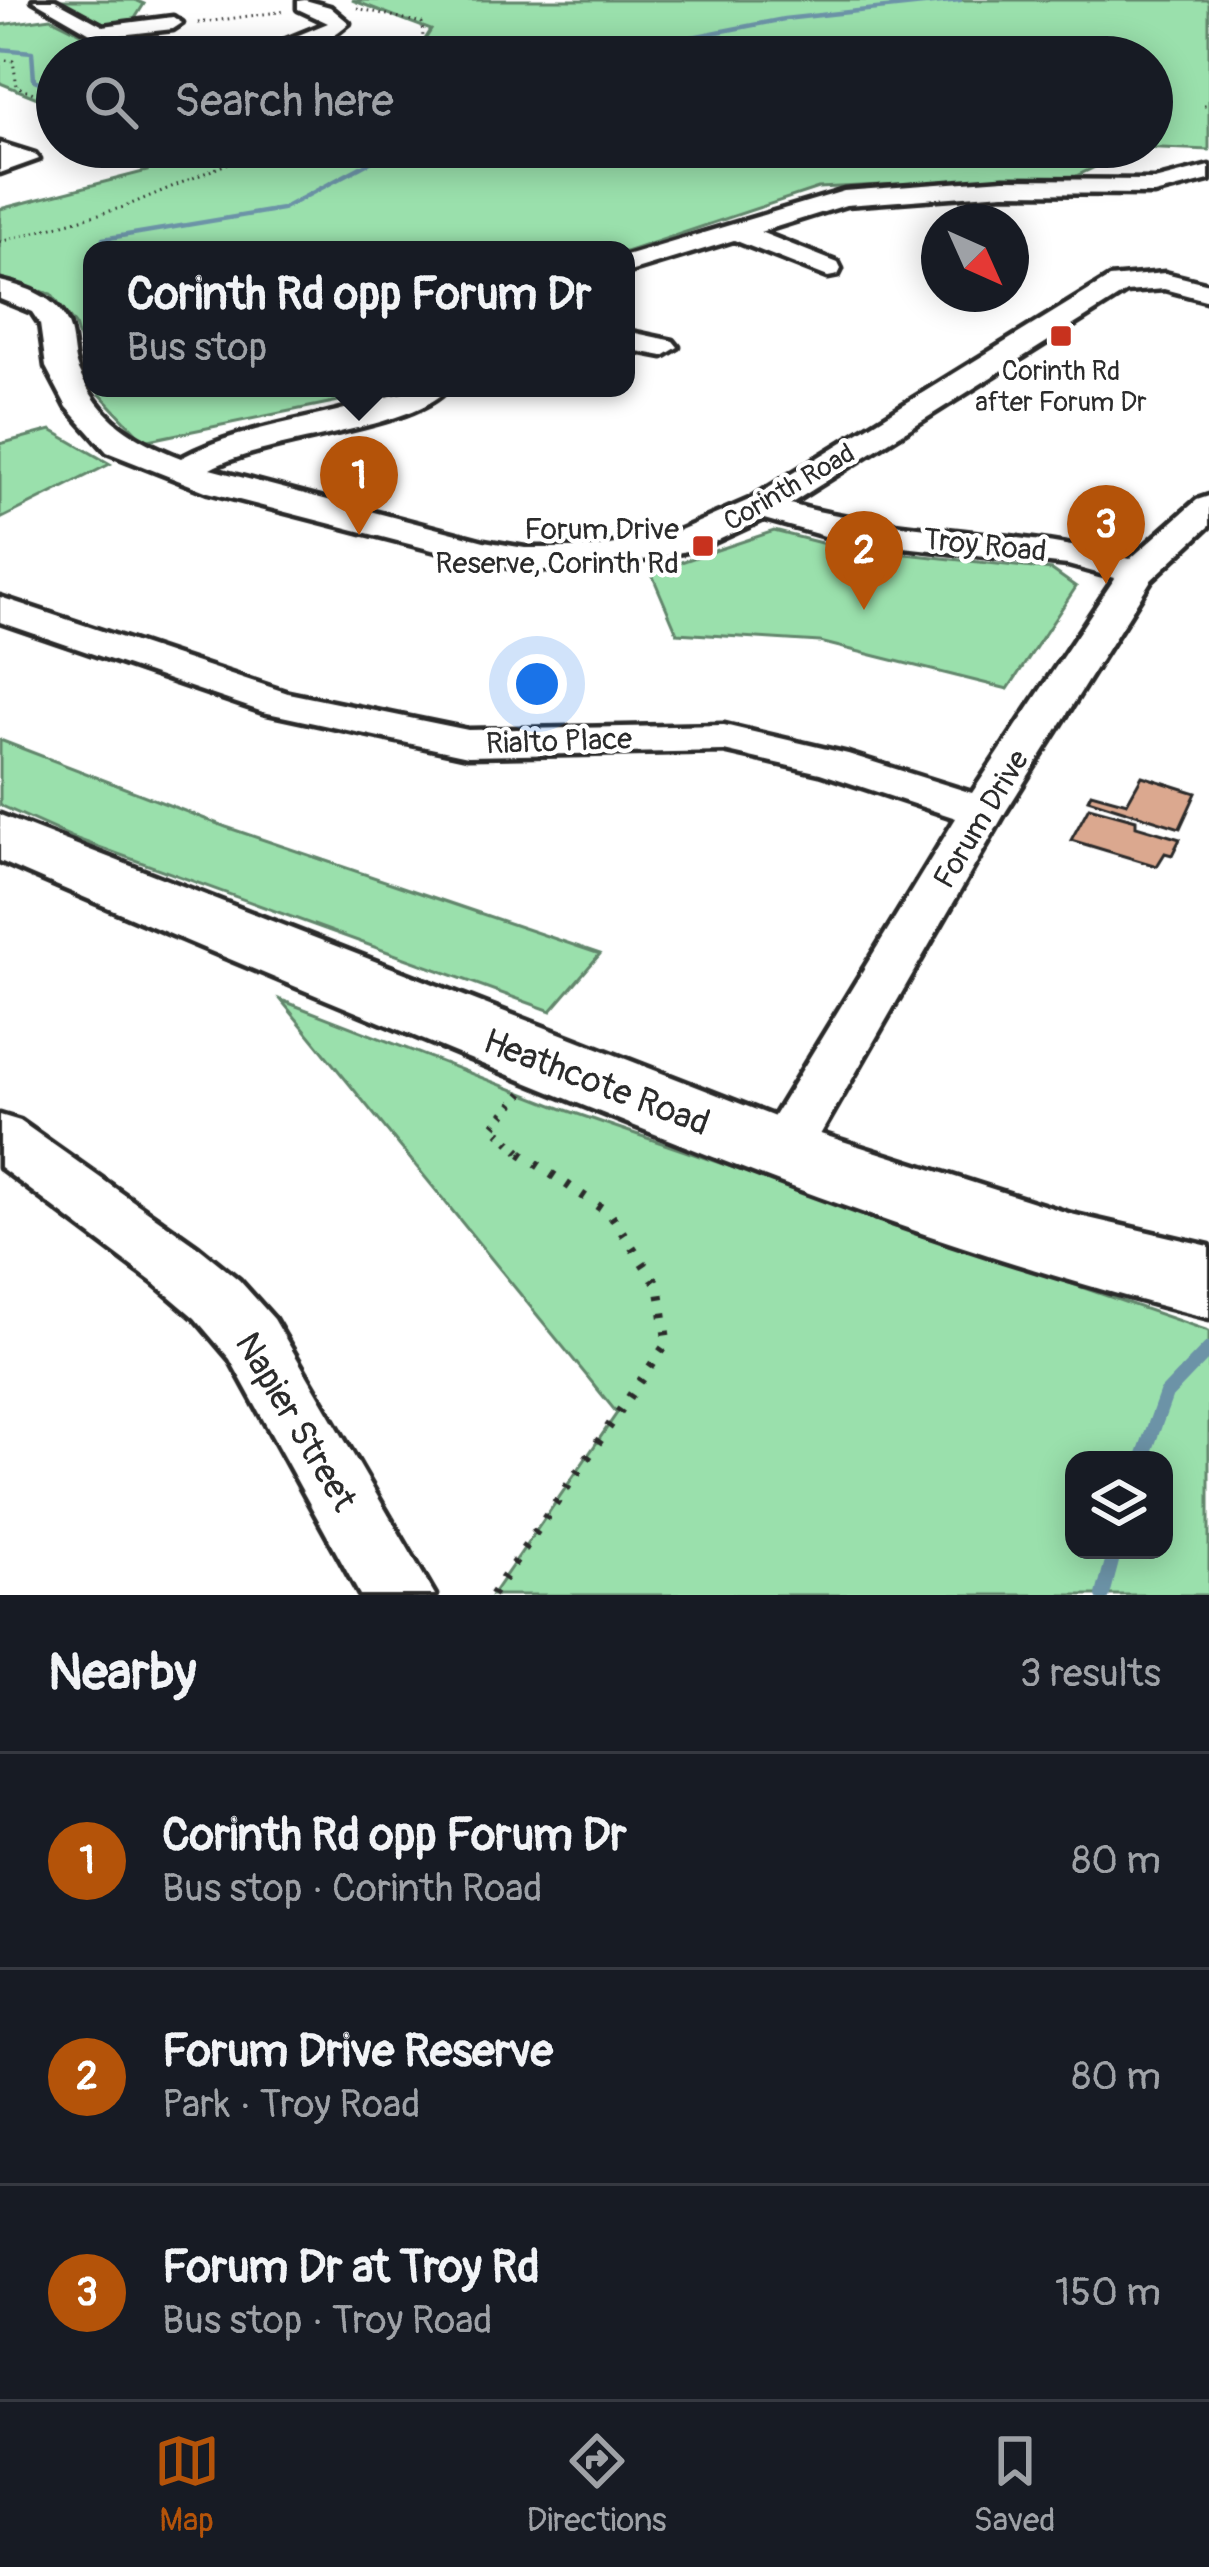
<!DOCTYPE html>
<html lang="en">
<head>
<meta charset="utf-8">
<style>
	:root { --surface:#171b24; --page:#20242c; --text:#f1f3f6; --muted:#9ea1a6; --line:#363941; --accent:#b45309 }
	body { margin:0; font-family:Pangolin,sans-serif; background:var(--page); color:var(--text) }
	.controls { position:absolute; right:36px; bottom:36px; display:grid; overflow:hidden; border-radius:24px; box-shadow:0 6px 30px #0003 }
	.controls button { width:108px; height:108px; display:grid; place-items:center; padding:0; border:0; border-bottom:3px solid var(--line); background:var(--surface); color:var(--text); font:60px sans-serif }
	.compass { position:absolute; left:921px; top:204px; width:108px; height:108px; border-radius:50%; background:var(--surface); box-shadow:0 6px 30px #0003; rotate:135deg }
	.you { position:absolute; left:537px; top:684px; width:42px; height:42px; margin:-30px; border:9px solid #fff; border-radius:50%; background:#1a73e8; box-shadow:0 0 0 18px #1a73e833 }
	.badge { display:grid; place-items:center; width:78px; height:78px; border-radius:50%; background:var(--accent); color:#fff; font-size:39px; font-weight:700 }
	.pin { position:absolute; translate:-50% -99px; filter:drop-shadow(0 3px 6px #0008) }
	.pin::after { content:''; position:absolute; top:63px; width:42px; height:36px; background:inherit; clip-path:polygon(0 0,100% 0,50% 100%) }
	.popup { position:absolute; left:83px; top:241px; width:552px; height:156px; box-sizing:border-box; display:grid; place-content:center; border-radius:24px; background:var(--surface); filter:drop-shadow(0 3px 9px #0005); font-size:39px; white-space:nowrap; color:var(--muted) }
	.popup b { font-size:45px; color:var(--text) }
	.popup::after { content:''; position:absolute; left:50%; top:100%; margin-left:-24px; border:24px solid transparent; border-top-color:var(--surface) }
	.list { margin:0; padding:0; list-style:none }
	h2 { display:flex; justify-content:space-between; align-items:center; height:156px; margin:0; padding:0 48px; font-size:51px }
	h2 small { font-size:39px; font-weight:400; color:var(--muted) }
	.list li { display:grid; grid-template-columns:78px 1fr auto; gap:36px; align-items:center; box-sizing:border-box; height:216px; padding:0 48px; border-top:3px solid var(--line) }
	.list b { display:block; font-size:45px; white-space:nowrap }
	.list p { margin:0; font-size:39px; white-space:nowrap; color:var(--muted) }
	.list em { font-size:39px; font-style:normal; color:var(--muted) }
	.icon { flex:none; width:66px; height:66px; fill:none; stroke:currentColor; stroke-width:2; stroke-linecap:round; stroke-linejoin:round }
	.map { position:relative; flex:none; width:1209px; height:1595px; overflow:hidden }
	.search { position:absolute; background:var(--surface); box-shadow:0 6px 30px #0003; left:36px; right:36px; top:36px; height:132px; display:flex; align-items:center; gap:30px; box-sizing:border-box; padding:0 42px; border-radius:66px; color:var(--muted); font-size:45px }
	.sheet { height:804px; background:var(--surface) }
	nav { display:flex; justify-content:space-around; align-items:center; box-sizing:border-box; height:168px; border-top:3px solid var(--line); background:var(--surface); font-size:33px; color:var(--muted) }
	nav a { display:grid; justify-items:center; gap:6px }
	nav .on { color:var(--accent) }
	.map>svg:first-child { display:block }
	.green { fill:#9ae0ac; stroke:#62866c; stroke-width:3; fill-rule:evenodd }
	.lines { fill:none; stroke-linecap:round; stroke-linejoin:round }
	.stream-far1 { stroke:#6c93a7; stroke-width:4.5 }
	.stream { stroke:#6c93a7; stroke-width:14 }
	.building { fill:#dba88f; stroke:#2b2b2b; stroke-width:3 }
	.minor-casing { stroke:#2b2b2b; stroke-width:9 }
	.highway-casing { stroke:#2b2b2b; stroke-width:9 }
	.path-far2 { stroke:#2b2b2b; stroke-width:3; stroke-dasharray:1.5 4.5; stroke-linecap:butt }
	.path-far1 { stroke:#2b2b2b; stroke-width:8; stroke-dasharray:3 10; stroke-linecap:butt }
	.path { stroke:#2b2b2b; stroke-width:9; stroke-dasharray:4.5 14; stroke-linecap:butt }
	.minor { fill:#fff; fill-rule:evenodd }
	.highway { fill:#fff; fill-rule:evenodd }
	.poi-dot { fill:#c8321e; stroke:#fff; stroke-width:4.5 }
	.labels { text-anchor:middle; stroke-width:9; stroke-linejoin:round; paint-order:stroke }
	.far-poi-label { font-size:27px; fill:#2b2b2b; stroke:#fff }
	.far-street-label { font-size:27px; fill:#2b2b2b; stroke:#fff }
	.poi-label { font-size:30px; fill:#2b2b2b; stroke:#fff; text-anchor:end }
	.street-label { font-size:30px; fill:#2b2b2b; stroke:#fff }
	.near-street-label { font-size:36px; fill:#2b2b2b; stroke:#fff }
</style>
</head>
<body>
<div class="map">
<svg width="1209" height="1595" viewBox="0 0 1209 1595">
	<rect width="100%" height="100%" fill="#fff"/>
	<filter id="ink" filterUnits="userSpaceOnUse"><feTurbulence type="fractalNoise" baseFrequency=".00833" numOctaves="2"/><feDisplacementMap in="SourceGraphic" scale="24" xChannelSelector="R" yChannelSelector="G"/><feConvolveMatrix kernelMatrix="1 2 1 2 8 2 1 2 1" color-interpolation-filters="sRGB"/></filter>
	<g filter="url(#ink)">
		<g class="green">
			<polygon points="57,0 135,0 144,4 132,23 110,26"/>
			<polygon points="352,0 1209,0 1209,150 1137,147 1076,176 818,188 626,252 92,250 92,382 75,325 51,294 0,280 0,209 147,171 136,147 1152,147 1152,57 414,57 431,30"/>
			<polygon points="51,18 129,57 57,57 57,106 0,83 0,25"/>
			<polygon points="94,388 364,388 353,398 144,441"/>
			<polygon points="51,430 110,464 0,519 0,444"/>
			<polygon points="774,531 833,546 1052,570 1076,587 1008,689 820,642 677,633 651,572"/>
			<polygon points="0,740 226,827 600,954 551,1011 74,838 0,805"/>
			<path d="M 281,1000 L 563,1109 L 1209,1331 L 1209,1595 L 492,1595 L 617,1413 ZM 1164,1460 L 1164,1550 L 1074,1550 L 1074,1460 Z"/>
		</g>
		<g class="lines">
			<g class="stream-far1">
				<polyline points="0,49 32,52 34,80 57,89"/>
				<polyline points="623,57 646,46 784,19 960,0"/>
				<polyline points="302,147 374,160"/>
				<polyline points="103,239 282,209 374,160 412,147"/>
			</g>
			<g class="stream">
				<polyline points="1142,1460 1166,1394 1209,1349"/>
				<polyline points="1103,1595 1115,1550"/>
			</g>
		</g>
		<g class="building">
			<polygon points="1142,776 1196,793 1180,828 1088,799 1091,793 1127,803"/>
			<polygon points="1089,807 1136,820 1136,826 1180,839 1172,855 1165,853 1157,866 1071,840"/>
		</g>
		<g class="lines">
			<defs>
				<g id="minor">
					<polygon points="33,0 55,0 103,26 173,17 182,23 173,29 120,35 157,57 132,57"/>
					<path d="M 305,0 L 330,7 L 349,23 C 322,48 282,57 245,57 L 328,23 L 298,9 L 298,1 Z"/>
					<polygon points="0,143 35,154 39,159 0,173"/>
					<polygon points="1209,166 1209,180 1154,194 1004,193 846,205 760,232 838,263 841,269 838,275 828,277 734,240 626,273 626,256 844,191 1004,179 1154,180"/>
					<path d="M 1165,273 L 1209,284 L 1209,301 L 1164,289 L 1126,292 L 790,504 C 901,535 1019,528 1130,559 L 1197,500 L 1209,496 L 1209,526 L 1151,580 L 1006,811 L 801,1168 L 781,1174 L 761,1168 L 752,1152 L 956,818 L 820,773 L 724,751 L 468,756 L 263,712 L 0,622 L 0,597 L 288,693 L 468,730 L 724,725 L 848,754 L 972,793 L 1115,578 L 1068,565 L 839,540 L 764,519 L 701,548 L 595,570 L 525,570 L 471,560 L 208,492 L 107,452 L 67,407 L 46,367 L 40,324 L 32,312 L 0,299 L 0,281 C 26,287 57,297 68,324 C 74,338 72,356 78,370 C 100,420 133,439 181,458 C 229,432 284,424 337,411 C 379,401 404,388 448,388 C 415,430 266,438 210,469 L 484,541 L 525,548 L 595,548 L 678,531 L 749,500 L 1109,278 Z"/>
					<polygon points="626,331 673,341 678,347 663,356 626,349"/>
					<polygon points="0,1115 20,1121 198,1247 239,1280 274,1319 435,1595 360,1595 230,1359 195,1318 154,1283 0,1167"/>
				</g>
				<path id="highway" d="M 0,815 L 808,1130 L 1071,1214 L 1209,1246 L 1209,1318 C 972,1260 746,1172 521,1080 C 346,1008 173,936 0,861 Z"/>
			</defs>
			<use href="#minor" class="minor-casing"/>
			<use href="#highway" class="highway-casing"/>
			<g class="path-far2">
				<polyline points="357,8 422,23 424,53 420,57"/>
				<polyline points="198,23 286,11"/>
				<polyline points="0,59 13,61 17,86 57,103"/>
				<polyline points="1204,105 1209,105"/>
				<polyline points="0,242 124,207 243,157"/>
			</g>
			<polyline class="path-far1" points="522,1093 493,1127 523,1155"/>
			<polyline class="path" points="492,1595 667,1343 659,1287 610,1214 519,1152"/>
			<use href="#minor" class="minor"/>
			<use href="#highway" class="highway"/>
		</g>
	</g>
	<g class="poi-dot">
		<rect x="1049" y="324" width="24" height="24" rx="6"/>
		<rect x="691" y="534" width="24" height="24" rx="6"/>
	</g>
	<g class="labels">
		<g class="far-poi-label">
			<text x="1061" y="380">Corinth Rd<tspan x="1061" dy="31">after Forum Dr</tspan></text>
		</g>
		<g class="far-street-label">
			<text transform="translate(789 487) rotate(-30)" y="9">Corinth Road</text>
		</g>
		<g class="poi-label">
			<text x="679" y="539">Forum Drive<tspan x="679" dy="34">Reserve, Corinth Rd</tspan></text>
		</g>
		<g class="street-label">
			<text transform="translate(985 545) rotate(6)" y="10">Troy Road</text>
			<text transform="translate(559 741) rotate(-2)" y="10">Rialto Place</text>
			<text transform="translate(981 819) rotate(-59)" y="10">Forum Drive</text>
		</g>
		<g class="near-street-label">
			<text transform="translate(597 1081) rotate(21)" y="13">Heathcote Road</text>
			<text transform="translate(297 1421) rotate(59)" y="13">Napier Street</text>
		</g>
	</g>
</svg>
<div class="controls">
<button><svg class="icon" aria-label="layers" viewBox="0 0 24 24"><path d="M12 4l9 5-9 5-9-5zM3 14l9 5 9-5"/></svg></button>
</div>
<svg class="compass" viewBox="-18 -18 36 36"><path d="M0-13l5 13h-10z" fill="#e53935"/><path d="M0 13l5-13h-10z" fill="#9ea1a6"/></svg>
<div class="you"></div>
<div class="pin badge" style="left:359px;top:535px">1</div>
<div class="popup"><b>Corinth Rd opp Forum Dr</b>Bus stop</div>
<div class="pin badge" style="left:864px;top:610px">2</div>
<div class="pin badge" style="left:1106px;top:584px">3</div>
<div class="search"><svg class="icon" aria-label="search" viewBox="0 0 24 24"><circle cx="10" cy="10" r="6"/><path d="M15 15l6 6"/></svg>Search here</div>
</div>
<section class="sheet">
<h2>Nearby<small>3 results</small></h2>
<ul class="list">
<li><span class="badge">1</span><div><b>Corinth Rd opp Forum Dr</b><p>Bus stop · Corinth Road</p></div><em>80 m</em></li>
<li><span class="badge">2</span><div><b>Forum Drive Reserve</b><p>Park · Troy Road</p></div><em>80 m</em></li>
<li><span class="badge">3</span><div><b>Forum Dr at Troy Rd</b><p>Bus stop · Troy Road</p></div><em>150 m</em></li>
</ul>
</section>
<nav>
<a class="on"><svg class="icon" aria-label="map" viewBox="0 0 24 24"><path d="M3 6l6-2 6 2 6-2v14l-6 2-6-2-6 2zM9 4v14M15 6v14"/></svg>Map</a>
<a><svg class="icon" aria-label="directions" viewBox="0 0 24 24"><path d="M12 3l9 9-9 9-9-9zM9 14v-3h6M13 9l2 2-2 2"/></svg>Directions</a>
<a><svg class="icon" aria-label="saved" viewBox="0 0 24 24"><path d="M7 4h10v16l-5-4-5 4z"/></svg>Saved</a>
</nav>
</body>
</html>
